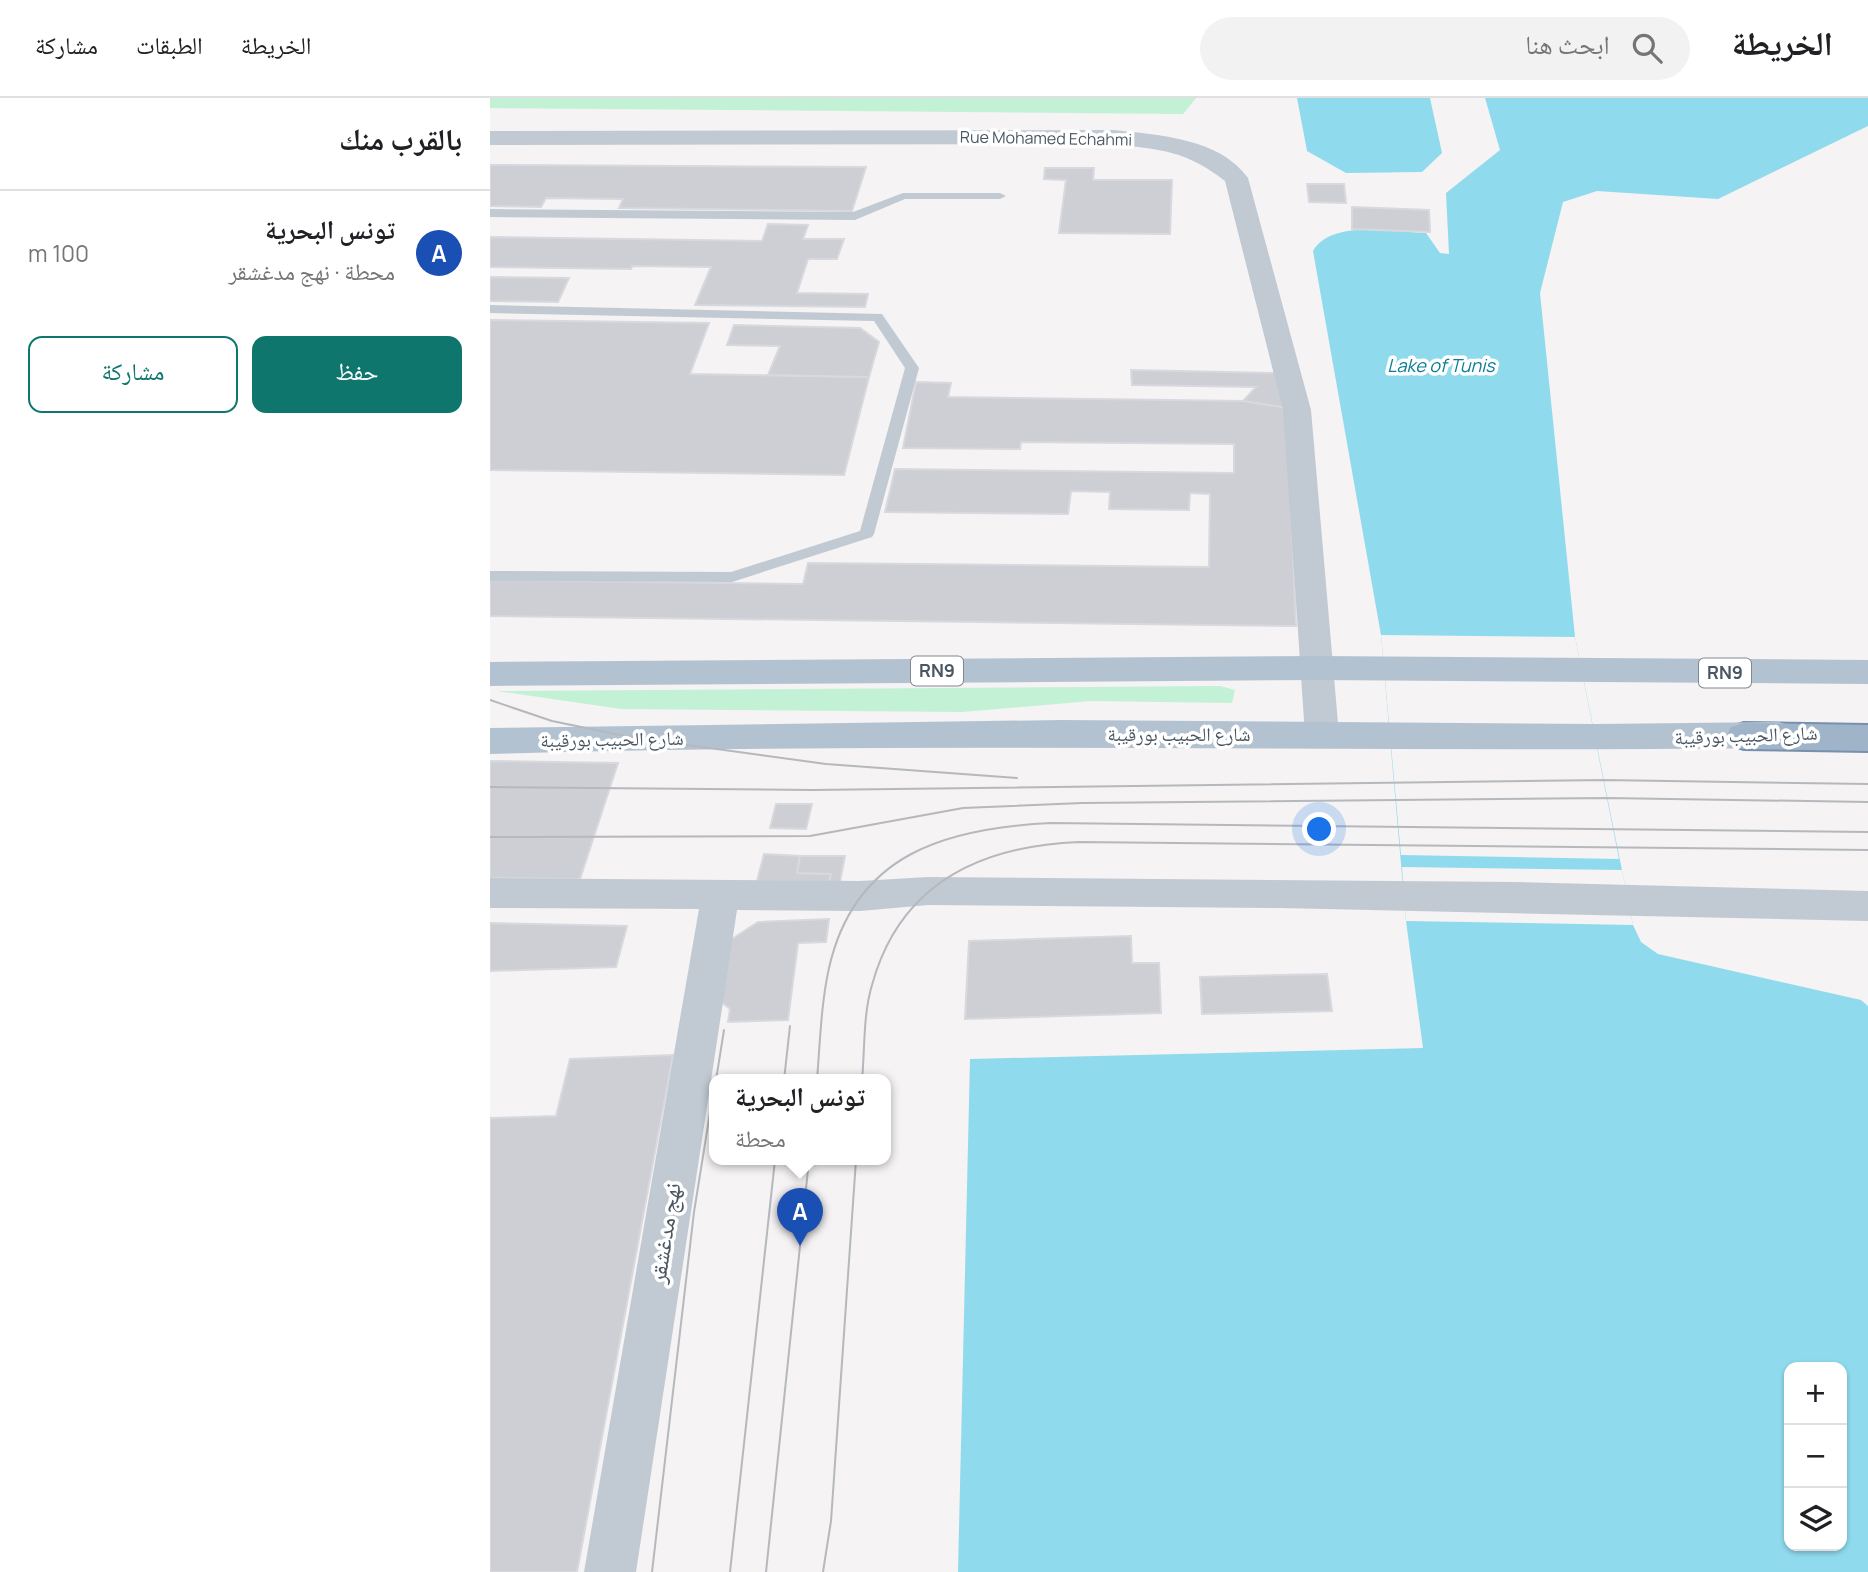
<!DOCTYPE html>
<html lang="ar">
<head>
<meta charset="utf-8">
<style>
	:root { --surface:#fff; --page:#f2f2f2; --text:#202124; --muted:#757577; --line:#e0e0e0; --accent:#0f766e }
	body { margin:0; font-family:Manrope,"Noto Naskh Arabic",sans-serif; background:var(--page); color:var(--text); direction:rtl }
	.controls { position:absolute; right:21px; bottom:21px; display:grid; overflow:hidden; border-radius:14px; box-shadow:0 2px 5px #0004 }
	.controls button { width:63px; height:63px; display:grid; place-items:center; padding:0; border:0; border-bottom:2px solid var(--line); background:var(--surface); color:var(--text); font:35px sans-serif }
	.you { position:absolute; left:830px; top:732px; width:24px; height:24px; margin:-18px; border:5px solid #fff; border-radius:50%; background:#1a73e8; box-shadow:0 0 0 10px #1a73e833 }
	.badge { display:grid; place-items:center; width:46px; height:46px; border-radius:50%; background:var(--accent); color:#fff; font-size:23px; font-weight:700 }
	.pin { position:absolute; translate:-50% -58px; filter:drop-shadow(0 2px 4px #0008) }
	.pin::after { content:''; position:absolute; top:37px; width:24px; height:21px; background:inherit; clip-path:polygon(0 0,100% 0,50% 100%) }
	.popup { position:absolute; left:219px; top:976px; width:182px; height:91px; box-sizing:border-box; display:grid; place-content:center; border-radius:14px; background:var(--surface); filter:drop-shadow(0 2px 5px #0005); font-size:23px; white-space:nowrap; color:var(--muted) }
	.popup b { font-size:26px; color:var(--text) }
	.popup::after { content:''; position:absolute; left:50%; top:100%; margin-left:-14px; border:14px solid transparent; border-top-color:var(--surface) }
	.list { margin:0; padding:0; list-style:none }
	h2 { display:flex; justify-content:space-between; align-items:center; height:91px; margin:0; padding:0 28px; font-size:30px }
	h2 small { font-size:23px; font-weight:400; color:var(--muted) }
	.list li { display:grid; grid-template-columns:46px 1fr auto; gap:21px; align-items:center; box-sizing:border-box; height:126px; padding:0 28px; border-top:2px solid var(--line) }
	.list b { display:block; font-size:26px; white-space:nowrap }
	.list p { margin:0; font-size:23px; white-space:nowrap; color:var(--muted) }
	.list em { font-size:23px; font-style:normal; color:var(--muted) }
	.actions { display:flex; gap:14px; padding:21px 28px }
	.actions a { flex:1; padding:16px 0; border:2px solid var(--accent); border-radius:14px; text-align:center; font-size:24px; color:var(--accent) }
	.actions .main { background:var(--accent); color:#fff }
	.icon { flex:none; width:38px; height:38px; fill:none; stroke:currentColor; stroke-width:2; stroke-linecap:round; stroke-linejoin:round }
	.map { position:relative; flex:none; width:1378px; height:1474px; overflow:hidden; direction:ltr }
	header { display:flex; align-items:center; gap:42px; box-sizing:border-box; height:98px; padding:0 35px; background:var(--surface); border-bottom:2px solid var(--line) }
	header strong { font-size:33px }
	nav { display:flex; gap:38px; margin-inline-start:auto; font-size:24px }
	.search { width:490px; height:63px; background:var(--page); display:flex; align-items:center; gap:18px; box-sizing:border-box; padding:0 24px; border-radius:38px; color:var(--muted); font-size:26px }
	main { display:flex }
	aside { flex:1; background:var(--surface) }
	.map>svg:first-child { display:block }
	.green { fill:#c3f1d5 }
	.water { fill:#90daee; fill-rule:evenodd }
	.pier { fill:#f5f3f3 }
	.building { fill:#cdcfd5; stroke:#d7d9de; stroke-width:2 }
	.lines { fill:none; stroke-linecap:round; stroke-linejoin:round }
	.trunk-casing { stroke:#7690ad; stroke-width:4 }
	.service { fill:#c1cad2; fill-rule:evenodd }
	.minor { fill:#c1cad2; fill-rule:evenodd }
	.primary { fill:#b3c2d1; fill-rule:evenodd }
	.trunk { fill:#9fb4c9; fill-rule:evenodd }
	.tram { stroke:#b5b8bd; stroke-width:2 }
	.labels { text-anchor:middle; stroke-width:7; stroke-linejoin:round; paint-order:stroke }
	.far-street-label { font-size:16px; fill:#4a5661; stroke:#fff }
	.far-water-label { font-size:18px; font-style:italic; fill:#0c7c9b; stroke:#fff }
	.shield { fill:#fff; stroke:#808990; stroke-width:2 }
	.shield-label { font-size:18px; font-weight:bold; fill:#4a5661 }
	.street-label { font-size:19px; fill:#4a5661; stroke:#fff }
	.near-street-label { font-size:23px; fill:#4a5661; stroke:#fff }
</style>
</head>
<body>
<header>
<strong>الخريطة</strong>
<div class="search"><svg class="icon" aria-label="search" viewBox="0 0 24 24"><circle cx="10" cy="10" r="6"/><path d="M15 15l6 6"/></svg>ابحث هنا</div>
<nav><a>الخريطة</a><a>الطبقات</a><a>مشاركة</a></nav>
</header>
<main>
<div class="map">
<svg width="1378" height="1474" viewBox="0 0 1378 1474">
	<rect width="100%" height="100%" fill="#f5f3f3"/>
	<g class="green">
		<polygon points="0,0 706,0 693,16 0,10"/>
		<polygon points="730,588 745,592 742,605 601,603 472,614 131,611 7,593"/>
	</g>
	<g class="water">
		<polygon points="807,0 940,0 952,55 932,74 856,75 817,53"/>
		<path d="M 995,0 L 1378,0 L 1378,28 L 1228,101 L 1107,93 L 1073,104 L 1050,195 L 1085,539 L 1143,827 L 1151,844 L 1168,856 L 1371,902 L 1378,908 L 1378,1474 L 468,1474 L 480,961 L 933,950 L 916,823 L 891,537 L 823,153 C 842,121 903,134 936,135 L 950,155 L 959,156 L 956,95 L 1010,52 ZM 1299,1269 L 1352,1269 L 1352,1448 L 1299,1448 Z"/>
	</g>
	<g class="pier">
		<polygon points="891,537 1085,539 1129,761 911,757"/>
		<polygon points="912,769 1132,772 1143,827 916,823"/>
	</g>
	<g class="building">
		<polygon points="0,67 376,69 362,113 129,110 133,101 56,100 51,109 0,108"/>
		<polygon points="555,70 604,70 603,82 682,82 680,136 569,135 576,82 554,81"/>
		<polygon points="817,86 854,86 856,105 819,104"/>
		<polygon points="862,109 939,112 940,134 862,131"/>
		<polygon points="278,126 318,127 313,141 354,141 347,161 318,161 307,195 378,196 375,209 205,207 221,169 142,168 141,171 0,169 0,139 272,143"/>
		<polygon points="0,179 79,180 68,204 0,203"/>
		<polygon points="0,222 219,225 200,276 379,279 354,377 0,372"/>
		<polygon points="244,227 370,230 389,244 379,279 278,277 290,248 237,247"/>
		<polygon points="641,272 787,275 797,310 753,303 766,289 642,287"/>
		<polygon points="426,284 461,285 458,299 753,303 797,310 806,528 0,518 0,482 313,486 318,465 719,469 720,396 700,395 699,412 619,411 620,394 581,393 578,416 395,414 405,371 744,375 744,346 531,344 530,351 413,350"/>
		<polygon points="0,663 128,665 90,781 0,780"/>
		<polygon points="286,706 322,706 316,731 280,730"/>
		<polygon points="274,756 310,758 307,775 341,776 339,784 267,783"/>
		<polygon points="310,758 355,758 350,784 339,784 341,776 307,775"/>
		<polygon points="339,821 336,844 308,845 298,922 238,924 240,911 225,899 234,846 268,824"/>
		<polygon points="0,825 137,828 126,869 0,873"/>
		<polygon points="641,838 642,865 669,865 671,915 475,921 479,843"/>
		<polygon points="837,876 842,913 712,916 710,879"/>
		<polygon points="183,957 87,1474 0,1474 0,1020 66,1018 80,961"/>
	</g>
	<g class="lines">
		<defs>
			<polygon id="trunk" points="1254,625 1378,627 1378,653 1254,651 1241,647 1236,638 1241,629"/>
		</defs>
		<use href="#trunk" class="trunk-casing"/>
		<g class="service">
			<polygon points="413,95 510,95 516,98 510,101 415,101 365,122 0,119 0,111 363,114"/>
			<polygon points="0,207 392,216 429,270 384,436 382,439 242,484 0,483 0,473 241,474 370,433 415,270 384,223 0,215"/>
		</g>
		<g class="minor">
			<path d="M 624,32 C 668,37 730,40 758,80 L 821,312 L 849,637 L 844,646 L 832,649 L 820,646 L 815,637 L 793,312 L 735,83 C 695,52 672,52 624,46 L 0,47 L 0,33 Z"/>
			<polygon points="438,779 1026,784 1378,793 1378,823 790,810 438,807 370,813 247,812 146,1474 94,1474 209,811 0,810 0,780 370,783"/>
		</g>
		<g class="primary">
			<polygon points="828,558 1378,562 1378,586 828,582 0,588 0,564"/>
			<path d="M 571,622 L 1105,626 L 1289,624 L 1302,628 L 1307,637 L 1302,646 L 1289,650 C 859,655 430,643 0,656 L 0,630 Z"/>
		</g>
		<use href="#trunk" class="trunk"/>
		<g class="tram">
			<polyline points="0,602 62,623 140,639 336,666 527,680"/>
			<polyline points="0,689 323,692 1114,682 1378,686"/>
			<polyline points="0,739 320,738 473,710 592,705 1117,700 1378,704"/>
			<polyline points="226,982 234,932"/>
			<polyline points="294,982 300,928"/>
			<path d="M 327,982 C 330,945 331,906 339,870 C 365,755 457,730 561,725 L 1378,734"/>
			<path d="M 372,982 C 375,950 373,917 382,887 C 410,785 491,748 589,744 L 1378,752"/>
			<polyline points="162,1474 204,1114 224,990"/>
			<polyline points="240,1474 285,1062"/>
			<polyline points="276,1474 319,1062"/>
			<polyline points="333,1474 341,1423 366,1062"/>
		</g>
	</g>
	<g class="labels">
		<g class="far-street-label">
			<text transform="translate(556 40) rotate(1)" y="6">Rue Mohamed Echahmi</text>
		</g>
		<g class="far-water-label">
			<text x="951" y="274">Lake of Tunis</text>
		</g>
		<g class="shield">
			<rect x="421" y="558.5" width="52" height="29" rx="5"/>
			<rect x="1209" y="560.5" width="52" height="29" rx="5"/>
		</g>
		<g class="shield-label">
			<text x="447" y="579">RN9</text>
			<text x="1235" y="581">RN9</text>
		</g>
		<g class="street-label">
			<text x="689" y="643">شارع الحبيب بورقيبة</text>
			<text transform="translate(1256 637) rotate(-2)" y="7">شارع الحبيب بورقيبة</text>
			<text transform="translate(122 641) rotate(-1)" y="7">شارع الحبيب بورقيبة</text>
		</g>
		<g class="near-street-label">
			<text transform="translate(175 1135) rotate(-81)" y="8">نهج مدغشقر</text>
		</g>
	</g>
</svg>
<div class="controls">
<button>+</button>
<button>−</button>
<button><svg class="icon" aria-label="layers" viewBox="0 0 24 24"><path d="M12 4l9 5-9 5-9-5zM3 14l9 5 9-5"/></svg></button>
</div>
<div class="you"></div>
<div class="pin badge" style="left:310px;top:1148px;background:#1a4fb4">A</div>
<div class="popup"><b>تونس البحرية</b>محطة</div>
</div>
<aside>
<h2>بالقرب منك<small></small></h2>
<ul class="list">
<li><span class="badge" style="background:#1a4fb4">A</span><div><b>تونس البحرية</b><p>محطة · نهج مدغشقر</p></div><em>100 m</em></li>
</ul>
<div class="actions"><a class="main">حفظ</a><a>مشاركة</a></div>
</aside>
</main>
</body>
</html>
